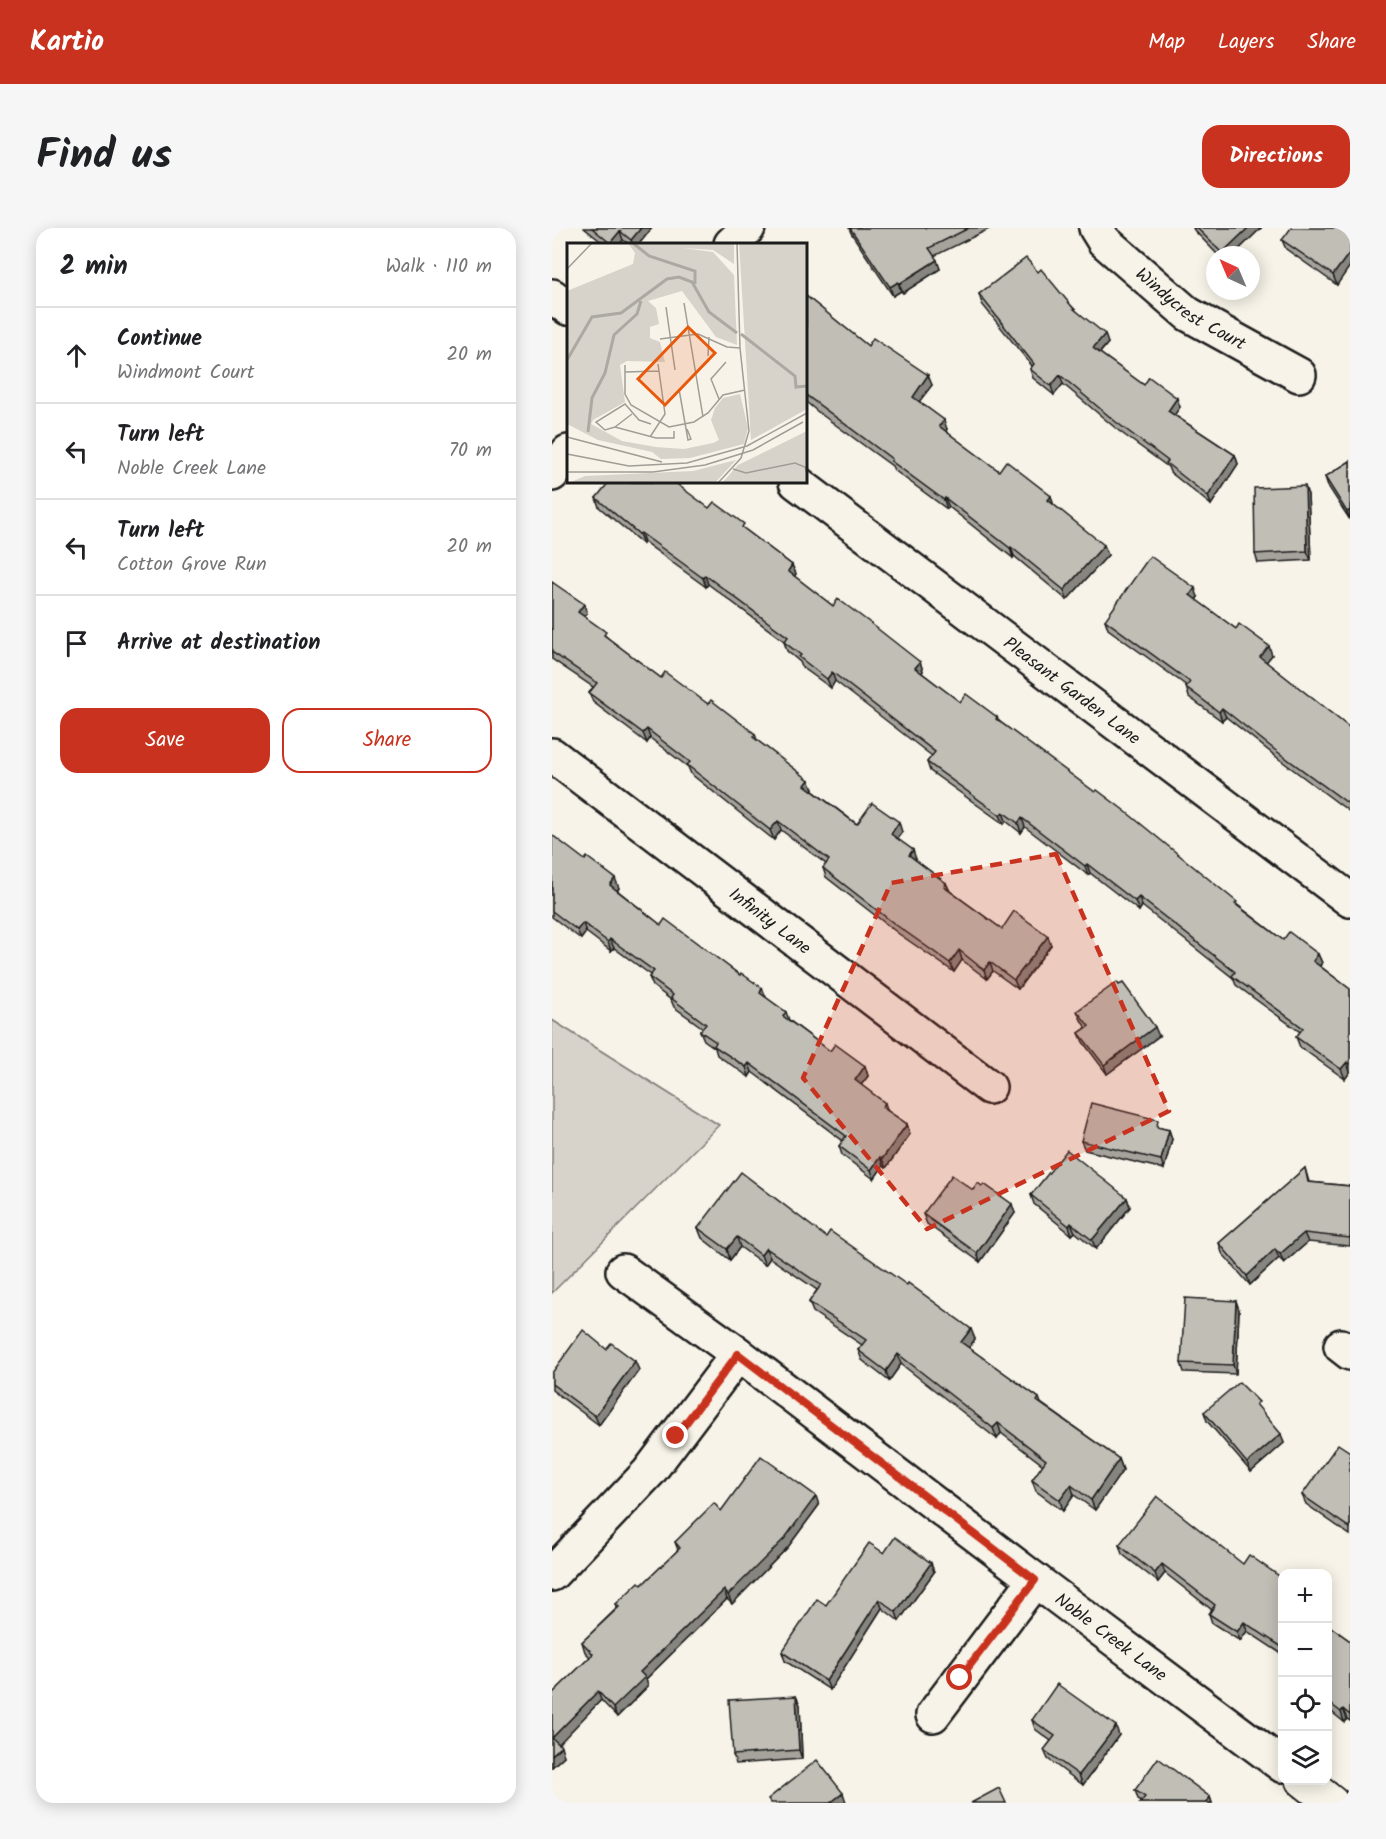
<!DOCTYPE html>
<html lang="en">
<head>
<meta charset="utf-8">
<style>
	:root { --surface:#fff; --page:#f6f6f6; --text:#202124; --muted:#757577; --line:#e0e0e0; --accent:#c8321e }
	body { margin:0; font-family:Kalam,sans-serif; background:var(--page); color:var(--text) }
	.controls { position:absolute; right:18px; bottom:18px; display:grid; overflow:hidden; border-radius:12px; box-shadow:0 3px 15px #0003 }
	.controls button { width:54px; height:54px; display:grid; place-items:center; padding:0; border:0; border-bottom:2px solid var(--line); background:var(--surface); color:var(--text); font:30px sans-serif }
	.compass { position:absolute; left:654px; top:18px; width:54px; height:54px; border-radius:50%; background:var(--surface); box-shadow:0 3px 15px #0003; rotate:316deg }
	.stop { position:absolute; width:18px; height:18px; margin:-14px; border:4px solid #c8321e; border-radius:50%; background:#fff }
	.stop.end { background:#c8321e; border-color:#fff; box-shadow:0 2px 6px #0008 }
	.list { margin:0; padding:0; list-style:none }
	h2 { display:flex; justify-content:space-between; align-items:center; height:78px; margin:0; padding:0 24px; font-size:26px }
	h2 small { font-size:20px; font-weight:400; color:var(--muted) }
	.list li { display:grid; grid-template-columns:39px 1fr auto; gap:18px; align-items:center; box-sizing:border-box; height:96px; padding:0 24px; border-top:2px solid var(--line) }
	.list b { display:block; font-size:22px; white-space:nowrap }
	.list p { margin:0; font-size:20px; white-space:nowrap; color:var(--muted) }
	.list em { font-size:20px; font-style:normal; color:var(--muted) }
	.actions { display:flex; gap:12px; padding:18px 24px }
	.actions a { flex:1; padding:14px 0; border:2px solid var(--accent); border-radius:18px; text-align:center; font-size:21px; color:var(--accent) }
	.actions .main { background:var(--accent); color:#fff }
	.icon { flex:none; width:33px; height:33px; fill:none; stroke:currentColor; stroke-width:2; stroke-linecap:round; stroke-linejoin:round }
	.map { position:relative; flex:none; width:798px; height:1575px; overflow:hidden; border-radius:18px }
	header { display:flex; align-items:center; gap:36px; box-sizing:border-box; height:84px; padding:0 30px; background:var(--accent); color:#fff }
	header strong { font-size:28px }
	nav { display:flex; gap:33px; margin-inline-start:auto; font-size:21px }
	.intro { display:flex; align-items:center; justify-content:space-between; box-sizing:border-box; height:144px; padding:0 36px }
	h1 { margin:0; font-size:42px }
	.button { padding:15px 27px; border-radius:18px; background:var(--accent); color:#fff; font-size:21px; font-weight:700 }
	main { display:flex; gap:36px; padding:0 36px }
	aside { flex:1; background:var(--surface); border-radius:18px; box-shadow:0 3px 15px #0003 }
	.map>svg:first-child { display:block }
	.green { fill:#d7d3cb; stroke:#7a7874; stroke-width:1.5 }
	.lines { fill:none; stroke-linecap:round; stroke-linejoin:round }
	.minor-casing { stroke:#1c1c1c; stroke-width:38 }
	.minor { stroke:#f7f3e8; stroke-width:33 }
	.wall { fill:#a5a39c; stroke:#1c1c1c; stroke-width:1.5 }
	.shaded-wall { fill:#86857f; stroke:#1c1c1c; stroke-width:1.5 }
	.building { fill:#c0beb5; stroke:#1c1c1c; stroke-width:1.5 }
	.route { stroke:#c8321e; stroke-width:8 }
	.marked { fill:#c8321e; fill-opacity:0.2; stroke:#c8321e; stroke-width:4.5; stroke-dasharray:12 8; stroke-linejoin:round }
	.labels { text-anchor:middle; stroke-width:4.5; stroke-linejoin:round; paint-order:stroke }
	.street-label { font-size:18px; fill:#1c1c1c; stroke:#f7f3e8 }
	.inset-river { fill:none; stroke:#aca9a2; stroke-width:3 }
	.inset-road { fill:none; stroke:#9f9d96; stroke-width:1.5 }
	.view { fill:#e8590c; fill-opacity:0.15; stroke:#e8590c; stroke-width:3 }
	.inset-edge { fill:none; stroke:#1c1c1c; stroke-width:3 }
</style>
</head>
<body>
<header>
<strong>Kartio</strong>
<nav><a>Map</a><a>Layers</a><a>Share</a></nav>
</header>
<div class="intro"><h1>Find us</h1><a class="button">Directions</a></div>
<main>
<aside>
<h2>2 min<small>Walk · 110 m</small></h2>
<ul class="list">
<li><svg class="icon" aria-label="ahead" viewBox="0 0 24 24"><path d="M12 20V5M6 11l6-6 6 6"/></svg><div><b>Continue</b><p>Windmont Court</p></div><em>20 m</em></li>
<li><svg class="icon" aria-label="left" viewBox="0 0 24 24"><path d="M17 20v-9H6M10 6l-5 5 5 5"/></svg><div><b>Turn left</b><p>Noble Creek Lane</p></div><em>70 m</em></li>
<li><svg class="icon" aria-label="left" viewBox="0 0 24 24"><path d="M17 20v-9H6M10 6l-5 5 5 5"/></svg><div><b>Turn left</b><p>Cotton Grove Run</p></div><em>20 m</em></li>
<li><svg class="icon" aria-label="arrive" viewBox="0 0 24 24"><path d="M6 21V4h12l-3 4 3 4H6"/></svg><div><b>Arrive at destination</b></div></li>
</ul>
<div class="actions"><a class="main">Save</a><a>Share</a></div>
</aside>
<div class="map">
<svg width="798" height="1575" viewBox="0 0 798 1575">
	<rect width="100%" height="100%" fill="#f7f3e8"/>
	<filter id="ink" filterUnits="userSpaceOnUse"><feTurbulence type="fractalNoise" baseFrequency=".0167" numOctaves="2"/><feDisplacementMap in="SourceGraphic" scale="12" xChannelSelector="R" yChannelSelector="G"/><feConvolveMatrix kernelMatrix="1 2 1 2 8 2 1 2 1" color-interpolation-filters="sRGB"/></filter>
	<g filter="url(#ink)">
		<polygon class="green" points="0,792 167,897 0,1065"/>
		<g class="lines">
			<defs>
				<g id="minor">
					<path id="s1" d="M 544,0 L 552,13 L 636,86 L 747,147"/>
					<polyline points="179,16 196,0"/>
					<polyline points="0,68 16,80"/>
					<polyline points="0,246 16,224"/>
					<path id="s2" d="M 244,254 L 798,672"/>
					<path id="s3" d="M 0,527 L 437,859"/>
					<path id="s4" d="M 71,1043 L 186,1126 L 483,1352 L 730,1537"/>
					<polyline points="789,1118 798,1125"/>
					<polyline points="0,1346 97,1244 186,1126"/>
					<polyline points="381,1487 483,1352"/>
					<polyline points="751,1552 780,1575"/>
				</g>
			</defs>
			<use href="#minor" class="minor-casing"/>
			<use href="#minor" class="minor"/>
		</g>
		<g class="wall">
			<polygon points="32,0 100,0 87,16 77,16 71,12 68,16 52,16"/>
			<polygon points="297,0 439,0 382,28 388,41 351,65 349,63 341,68 299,5"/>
			<polygon points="641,0 709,0 681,27 666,27 642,2"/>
			<polygon points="798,0 785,57 734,21 730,12"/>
			<polygon points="486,44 556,115 548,125 592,157 628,179 622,187 683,227 686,236 659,277 618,244 616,239 567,203 511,156 502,167 481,150 478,141 480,138 430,76 427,66"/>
			<polygon points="254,68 316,118 380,157 367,173 395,201 393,203 447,243 502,277 556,327 515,372 462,328 461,330 397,279 395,281 342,242 340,238 266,184 254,174"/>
			<polygon points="798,233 798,292 776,258 773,249"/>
			<polygon points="756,267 759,332 706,335 703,326"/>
			<polygon points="44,270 157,280 195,303 240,337 244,346 242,348 281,378 368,434 371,443 370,445 408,474 445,489 447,493 731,712 766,726 770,735 768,738 798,761 798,844 793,851 748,819 744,809 748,804 684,757 681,750 590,678 587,683 538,645 536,647 473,599 469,605 454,593 452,596 378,543 375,534 380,528 283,453 279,460 250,439 248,434 235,423 232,414 232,413 156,356 154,359 92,314 91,316 47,279"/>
			<polygon points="0,354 35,385 32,388 57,411 109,450 156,476 203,506 205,512 261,561 260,562 305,596 350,604 345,610 364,631 363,632 394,655 398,663 450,701 499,717 466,761 441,743 435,751 410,732 402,744 347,706 274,649 271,640 274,636 229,602 222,612 139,546 136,539 98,510 95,515 41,474 37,465 41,459 0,431"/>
			<polygon points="646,369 644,372 720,427 714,434 798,500 798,584 727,531 674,489 670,493 637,469 634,459 635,458 556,401 553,392"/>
			<polygon points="0,607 67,660 65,662 109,697 188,747 210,760 213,769 234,784 237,792 278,823 313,838 316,848 309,857 336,883 355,896 358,906 334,940 331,938 322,951 290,927 287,918 291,913 200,844 197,849 165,827 163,820 152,812 148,803 151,800 122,779 119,772 101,758 97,749 99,747 62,720 59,723 34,704 29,711 0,689"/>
			<polygon points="525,783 607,808 555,846 531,814 527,805 534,800 529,792"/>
			<polygon points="609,900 617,902 620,911 612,941 533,922 529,913"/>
			<polygon points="753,940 757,954 798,958 798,1018 756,1014 732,1035 727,1030 698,1057 670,1025 667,1015"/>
			<polygon points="430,958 463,985 428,1034 375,996 371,986 421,962"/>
			<polygon points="479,967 575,970 578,979 544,1021 523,1004 520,1007 482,976"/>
			<polygon points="146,1000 274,1009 423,1111 417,1120 487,1170 489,1175 567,1231 571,1242 543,1282 522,1267 511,1283 484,1263 480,1252 491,1237 449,1205 445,1211 349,1136 337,1153 310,1132 306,1122 310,1117 261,1084 257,1074 265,1062 218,1030 213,1037 188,1019 178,1032 150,1010"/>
			<polygon points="684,1073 687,1082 684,1146 632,1144 629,1135"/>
			<polygon points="54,1121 87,1142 47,1197 0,1162 0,1145"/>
			<polygon points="710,1183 732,1215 699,1244 655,1193 652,1184"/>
			<polygon points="798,1224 798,1307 754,1276 750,1267"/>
			<polygon points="267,1277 236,1319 180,1376 175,1371 94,1451 96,1458 65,1489 49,1472 6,1516 12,1528 0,1539 1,1465 38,1429 33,1424 30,1414 65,1380 64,1376 90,1357 126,1322 123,1314 169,1283"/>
			<polygon points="567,1317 691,1336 730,1350 730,1426 695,1403 688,1413 660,1395 657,1386 660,1382 613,1345 606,1354 570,1326"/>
			<polygon points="332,1325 379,1335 382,1344 347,1393 330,1380 278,1462 233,1433 230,1424 274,1377"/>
			<polygon points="776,1397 798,1413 798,1493 795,1491 792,1494 776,1481"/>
			<polygon points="244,1468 248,1477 250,1531 184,1536 181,1527"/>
			<polygon points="480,1492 567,1507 531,1557 496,1531 492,1522 499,1513 483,1501"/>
			<polygon points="583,1562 658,1569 660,1575 588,1575 590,1573 586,1571"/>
		</g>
		<g class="shaded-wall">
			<polygon points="89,0 100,0 87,16 81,16 79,12"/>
			<polygon points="696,0 709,0 681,27 670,27 670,25"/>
			<polygon points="68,3 71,12 68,16 59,16 58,15"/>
			<polygon points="798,24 798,38 785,57 781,47"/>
			<polygon points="385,32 388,41 351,65 347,56"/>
			<polygon points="346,54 349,63 341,68 338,59"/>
			<polygon points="553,106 556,115 544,129 541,120"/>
			<polygon points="376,147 380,157 364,178 361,169"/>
			<polygon points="508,147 511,156 502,167 499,158"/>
			<polygon points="625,170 628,179 619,192 616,183"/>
			<polygon points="392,192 395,201 390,208 387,198"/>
			<polygon points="683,227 686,236 659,277 656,268"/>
			<polygon points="753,258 756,267 759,332 755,323"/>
			<polygon points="499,268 502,278 496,272"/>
			<polygon points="393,270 397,279 395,281 392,272"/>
			<polygon points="798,282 798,292 795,284"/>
			<polygon points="89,305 92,314 91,316 87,306"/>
			<polygon points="552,317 556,327 515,372 512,362"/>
			<polygon points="459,319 462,328 461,330 458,320"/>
			<polygon points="240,337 244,346 239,352 236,343"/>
			<polygon points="153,347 156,356 154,359 151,350"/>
			<polygon points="643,360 646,369 641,376 638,367"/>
			<polygon points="32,376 35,385 29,393 26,384"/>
			<polygon points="717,418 720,427 711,438 708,429"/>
			<polygon points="368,434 371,443 367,449 363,440"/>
			<polygon points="280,444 283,453 279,460 275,451"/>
			<polygon points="670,480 674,489 670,493 667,484"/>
			<polygon points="95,501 98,510 95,515 91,505"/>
			<polygon points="257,552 261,561 257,567 253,557"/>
			<polygon points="451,584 454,593 452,596 448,587"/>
			<polygon points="470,590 473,599 469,605 466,595"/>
			<polygon points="226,593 229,602 222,612 218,602"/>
			<polygon points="347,594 350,604 342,615 339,606"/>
			<polygon points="361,622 364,631 360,636 357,627"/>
			<polygon points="535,636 538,645 536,647 533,638"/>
			<polygon points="63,650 67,660 62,666 58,657"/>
			<polygon points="394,655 398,664 392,659"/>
			<polygon points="587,669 590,678 587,683 583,673"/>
			<polygon points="31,695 34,704 29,711 25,702"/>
			<polygon points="496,708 499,717 466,761 462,752"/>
			<polygon points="58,711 62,720 59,723 56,714"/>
			<polygon points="407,722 410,732 402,744 398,735"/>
			<polygon points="766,726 770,735 764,742 761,733"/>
			<polygon points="438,734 441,743 435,751 432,742"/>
			<polygon points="210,760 214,769 211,774 208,765"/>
			<polygon points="603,799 607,808 555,846 552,837"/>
			<polygon points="795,834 798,844 793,851 789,841"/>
			<polygon points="197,835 200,844 197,849 194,839"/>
			<polygon points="313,838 316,848 306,861 303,852"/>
			<polygon points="333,875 336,884 330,879"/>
			<polygon points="355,896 358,906 334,940 330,931"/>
			<polygon points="617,902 620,911 612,941 609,932"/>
			<polygon points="328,929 331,938 322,951 319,942"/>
			<polygon points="575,970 578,979 544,1021 540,1012"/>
			<polygon points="460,976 463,985 428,1034 425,1025"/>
			<polygon points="519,995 523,1004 520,1007 517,998"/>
			<polygon points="752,1005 756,1014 732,1035 728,1026"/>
			<polygon points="185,1009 188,1019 178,1032 175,1021"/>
			<polygon points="214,1020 218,1030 213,1037 209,1027"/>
			<polygon points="723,1021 727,1030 698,1057 695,1048"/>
			<polygon points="684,1073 687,1082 684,1146 681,1137"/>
			<polygon points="419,1101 423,1111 413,1125 409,1114"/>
			<polygon points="346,1126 349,1136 337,1153 334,1143"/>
			<polygon points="83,1133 87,1142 47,1197 43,1188"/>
			<polygon points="446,1195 449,1205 445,1211 441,1200"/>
			<polygon points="729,1206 732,1215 699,1244 695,1235"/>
			<polygon points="567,1231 571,1242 543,1282 539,1272"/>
			<polygon points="519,1257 522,1267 511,1283 508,1272"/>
			<polygon points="264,1268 267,1277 236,1319 180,1376 176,1367"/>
			<polygon points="379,1335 382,1344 347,1393 344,1384"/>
			<polygon points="610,1336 613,1345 606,1354 603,1345"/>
			<polygon points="172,1362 175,1371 94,1451 96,1458 65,1489 61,1480 88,1444"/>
			<polygon points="327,1371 330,1380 278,1462 274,1453"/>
			<polygon points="692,1394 695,1403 688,1413 685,1404"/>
			<polygon points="46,1463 49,1472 4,1519 0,1510"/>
			<polygon points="244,1468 248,1477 250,1531 247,1522"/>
			<polygon points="791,1481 795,1491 792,1494 789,1484"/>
			<polygon points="564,1498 567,1507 531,1557 527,1547"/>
			<polygon points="9,1518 12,1528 0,1539 0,1527"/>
			<polygon points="291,1565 294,1574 293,1575 278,1575"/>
			<polygon points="658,1569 660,1575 654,1575"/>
		</g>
		<g class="building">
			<polygon points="40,0 89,0 79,12 68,3 58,15"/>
			<polygon points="298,0 417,0 377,20 385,32 347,56 346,54 338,59"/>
			<polygon points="645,0 696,0 670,25"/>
			<polygon points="739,0 798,0 798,24 781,47 730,12"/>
			<polygon points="474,30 486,44 489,41 522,81 553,106 541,120 592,157 597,149 625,170 616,183 683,227 656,268 614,235 616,233 564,194 508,147 499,158 478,141 482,136 427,66"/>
			<polygon points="254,68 316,118 321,110 376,147 361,169 392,192 387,198 447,243 454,233 499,268 496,272 552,317 512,362 459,319 458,320 393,270 392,272 339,233 340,231 254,167"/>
			<polygon points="798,233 798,282 795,284 773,249"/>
			<polygon points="57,254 122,254 157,280 162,274 192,296 190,299 240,337 236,343 281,378 286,371 317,394 368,434 363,440 408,474 414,466 445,489 444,491 543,564 545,562 573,583 685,674 683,676 731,712 737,704 766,726 761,733 798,761 798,836 795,834 789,841 744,809 751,800 680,748 683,744 587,669 583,673 535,636 533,638 470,590 466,595 451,584 448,587 375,534 383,524 280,444 275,451 247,429 249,427 232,414 236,409 153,347 151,350 89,305 87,306 44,270"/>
			<polygon points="753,258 755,323 703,326 702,260"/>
			<polygon points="598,328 643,360 638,367 684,401 687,396 717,418 708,429 798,500 798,575 797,576 723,522 670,480 667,484 634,459 638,454 553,392"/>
			<polygon points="0,354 32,376 26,384 54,404 52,407 109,450 113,444 156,476 159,472 203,506 201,509 257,552 253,557 303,595 305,596 320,575 347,594 339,606 361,622 357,627 394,655 392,659 450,701 462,683 496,708 462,752 438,734 432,742 407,722 398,735 344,697 271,640 277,632 226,593 218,602 135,537 138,534 95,501 91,505 37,465 45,455 0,424"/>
			<polygon points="0,607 33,632 35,629 63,650 58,657 109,697 113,691 188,747 189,745 210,760 208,765 234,784 231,788 278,823 283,816 313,838 303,852 333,875 330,879 355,896 330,931 328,929 319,942 287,918 294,908 197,835 194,839 162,818 164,814 148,803 154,796 119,770 121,767 97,749 102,743 58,711 56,714 31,695 25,702 0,683"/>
			<polygon points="565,754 567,757 571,755 603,799 552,837 527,805 537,798 525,783"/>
			<polygon points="539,875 606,892 605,899 617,902 609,932 529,913"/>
			<polygon points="515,922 575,970 540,1012 519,995 517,998 479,967"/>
			<polygon points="753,940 756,954 798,958 798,1010 752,1005 728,1026 723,1021 695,1048 667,1015"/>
			<polygon points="189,944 274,1009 278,1003 355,1057 356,1055 419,1101 409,1114 487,1170 485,1173 567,1231 539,1272 519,1257 508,1272 480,1252 494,1232 446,1195 441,1200 346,1126 334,1143 306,1122 314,1112 257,1074 269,1057 214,1020 209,1027 185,1009 175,1021 146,1000"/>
			<polygon points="400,947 421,962 426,955 430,958 432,956 460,976 425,1025 371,986"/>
			<polygon points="633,1070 684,1073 681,1137 629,1135"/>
			<polygon points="31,1102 54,1121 59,1115 83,1133 43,1188 0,1156 0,1145"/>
			<polygon points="687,1154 707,1174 704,1176 729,1206 695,1235 652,1184"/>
			<polygon points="786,1216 798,1224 798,1300 750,1267"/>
			<polygon points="209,1228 264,1268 233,1310 176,1367 172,1362 88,1444 93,1449 61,1480 46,1463 0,1510 9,1518 0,1527 0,1464 1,1465 41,1426 30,1414 67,1379 64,1376 87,1354 90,1357 128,1320 123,1314 162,1275 169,1283"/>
			<polygon points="605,1268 691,1336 697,1327 730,1350 729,1352 730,1353 730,1419 692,1394 685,1404 657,1386 663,1377 610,1336 603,1345 567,1317"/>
			<polygon points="343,1309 379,1335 344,1384 327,1371 274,1453 230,1424 265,1371 274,1377 317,1315 332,1325"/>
			<polygon points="776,1397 798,1413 798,1487 791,1481 789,1484 776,1474"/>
			<polygon points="505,1456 564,1498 527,1547 492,1522 503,1508 480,1492"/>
			<polygon points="244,1468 247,1522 181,1527 177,1472"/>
			<polygon points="606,1530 658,1569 654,1575 588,1575 593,1569 583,1562"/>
			<polygon points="265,1532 291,1565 278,1575 219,1575 216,1571"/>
			<polygon points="447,1560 454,1575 419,1575"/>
		</g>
	</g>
	<g class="lines" filter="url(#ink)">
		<polyline class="route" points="124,1208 186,1126 483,1352 408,1450"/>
	</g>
	<path class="marked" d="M 504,626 L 617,883 L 375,1001 L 251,850 L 339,655 Z"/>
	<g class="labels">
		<g class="street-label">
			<text dy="6" stroke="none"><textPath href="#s1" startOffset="126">Windycrest Court</textPath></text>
			<text dy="6" stroke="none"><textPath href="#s2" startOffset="346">Pleasant Garden Lane</textPath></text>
			<text dy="6" stroke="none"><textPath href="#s3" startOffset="274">Infinity Lane</textPath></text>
			<text dy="6" stroke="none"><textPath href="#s4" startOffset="610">Noble Creek Lane</textPath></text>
		</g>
	</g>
	<g transform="translate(15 15)">
		<rect width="240" height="240" fill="#f7f3e8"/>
		<path d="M 61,0 L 167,0 L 167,21 L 146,7 L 116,5 L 146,9 L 167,32 L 170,102 L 149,94 L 115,48 L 81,58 L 89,65 L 92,81 L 83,84 L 83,95 L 93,99 L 98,119 L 60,118 L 53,122 L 58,159 L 26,177 L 24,181 L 55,198 L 89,204 L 117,206 L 146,200 L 152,197 L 144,177 L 148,165 L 156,155 L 173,151 L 181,185 L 177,201 L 123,215 L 94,216 L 85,209 L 31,197 L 0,181 L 0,48 L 66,21 L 68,10 ZM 172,0 L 240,0 L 240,166 L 184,197 ZM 240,188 L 240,240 L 155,240 L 171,222 ZM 169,217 L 148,240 L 2,240 L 18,233 L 126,228 Z" fill="#d7d3cb"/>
		<path class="inset-river" d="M 66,0 L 82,13 L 128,28 L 128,41M 174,91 L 228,133 L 229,144 L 240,143M 0,117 L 25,74 L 54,70 L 100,36 L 112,34 L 125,39 L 142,69 L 170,90M 21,189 L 25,155 L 38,130 L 47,92 L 70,71 L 74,58"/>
		<path class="inset-road" d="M 0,26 L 25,0M 117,60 L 136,174M 99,64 L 108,127M 93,96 L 131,91 L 160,104 L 173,105M 141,113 L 142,94M 58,122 L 58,151 L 64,162 L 102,184 L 127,179 L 141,170 L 156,152 L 178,147M 58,129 L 92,128M 112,146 L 121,197 L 124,196 L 120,186M 152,156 L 144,136 L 159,119M 84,181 L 72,177 L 58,161 L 29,179 L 38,187 L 48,184 L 89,195 L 107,195 L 107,188M 48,184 L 65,171M 0,194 L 95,219M 83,194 L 98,171 L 91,121M 0,211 L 62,223 L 120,220 L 180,203 L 240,170M 166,226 L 179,230 L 228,220 L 238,224 L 240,231M 0,229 L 86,229 L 138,222 L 186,207 L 236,179M 151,240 L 174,215 L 182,188 L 173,105 L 170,0"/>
		<path class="view" d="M 121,84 L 148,110 L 98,162 L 71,136 Z"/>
		<rect width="240" height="240" class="inset-edge"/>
	</g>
</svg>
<div class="controls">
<button>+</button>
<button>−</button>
<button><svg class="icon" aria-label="locate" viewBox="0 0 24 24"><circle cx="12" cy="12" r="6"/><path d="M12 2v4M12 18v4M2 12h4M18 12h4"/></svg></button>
<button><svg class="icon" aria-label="layers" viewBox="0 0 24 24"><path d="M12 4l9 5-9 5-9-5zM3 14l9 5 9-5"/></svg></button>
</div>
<svg class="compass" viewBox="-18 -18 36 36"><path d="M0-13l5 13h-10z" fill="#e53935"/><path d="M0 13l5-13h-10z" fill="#757577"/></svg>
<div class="stop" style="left:408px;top:1450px"></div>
<div class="stop end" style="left:124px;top:1208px"></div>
</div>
</main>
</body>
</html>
